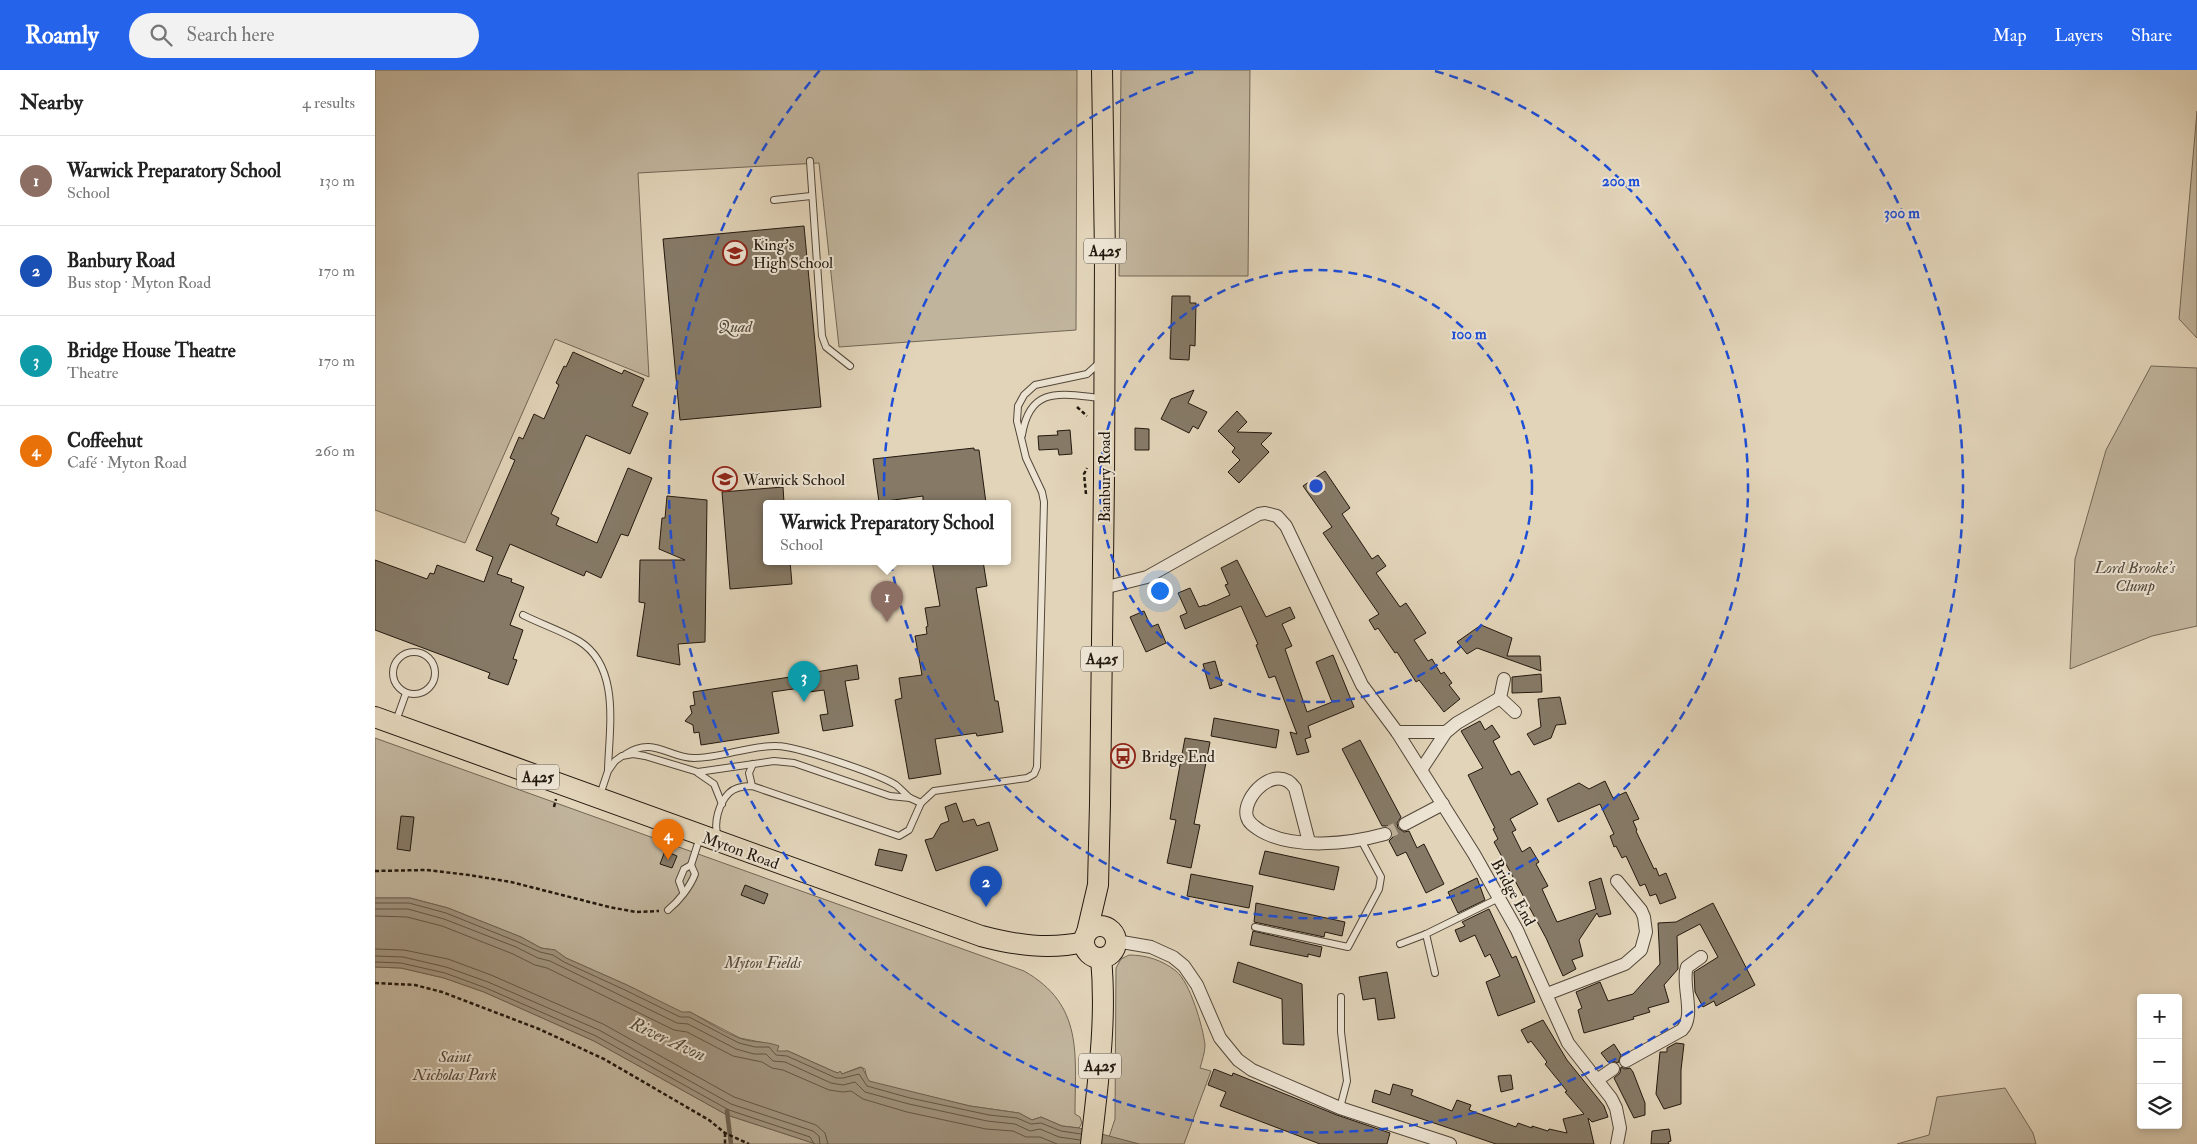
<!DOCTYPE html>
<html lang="en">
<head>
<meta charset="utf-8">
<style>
	:root { --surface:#fff; --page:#f2f2f2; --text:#222; --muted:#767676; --line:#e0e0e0; --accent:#2563eb }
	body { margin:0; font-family:"IM FELL Double Pica",serif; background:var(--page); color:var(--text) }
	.controls { position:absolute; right:15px; bottom:15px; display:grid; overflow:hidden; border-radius:5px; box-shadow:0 2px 8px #0003 }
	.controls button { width:45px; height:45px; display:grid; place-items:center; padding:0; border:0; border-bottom:1px solid var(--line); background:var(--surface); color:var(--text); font:25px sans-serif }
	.you { position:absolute; left:784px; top:520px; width:18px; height:18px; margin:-12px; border:4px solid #fff; border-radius:50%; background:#1a73e8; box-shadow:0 0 0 8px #1a73e833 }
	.badge { display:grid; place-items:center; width:32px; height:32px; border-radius:50%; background:var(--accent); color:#fff; font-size:16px; font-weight:700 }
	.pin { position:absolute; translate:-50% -41px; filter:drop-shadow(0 1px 2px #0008) }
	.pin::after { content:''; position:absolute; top:26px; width:18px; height:15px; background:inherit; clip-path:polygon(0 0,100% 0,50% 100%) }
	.popup { position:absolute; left:388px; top:430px; width:248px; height:65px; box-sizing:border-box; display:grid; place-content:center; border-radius:5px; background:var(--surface); filter:drop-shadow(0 1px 4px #0005); font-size:16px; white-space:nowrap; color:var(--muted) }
	.popup b { font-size:19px; color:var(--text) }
	.popup::after { content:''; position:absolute; left:50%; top:100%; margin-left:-10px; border:10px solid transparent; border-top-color:var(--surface) }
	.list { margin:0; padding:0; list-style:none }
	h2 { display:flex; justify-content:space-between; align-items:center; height:65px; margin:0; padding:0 20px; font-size:21px }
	h2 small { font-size:16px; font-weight:400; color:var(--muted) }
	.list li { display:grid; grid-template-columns:32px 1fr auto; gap:15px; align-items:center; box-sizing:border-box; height:90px; padding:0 20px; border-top:1px solid var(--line) }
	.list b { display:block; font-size:19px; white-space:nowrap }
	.list p { margin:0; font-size:16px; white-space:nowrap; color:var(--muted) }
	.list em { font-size:16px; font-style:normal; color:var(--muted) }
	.icon { flex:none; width:28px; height:28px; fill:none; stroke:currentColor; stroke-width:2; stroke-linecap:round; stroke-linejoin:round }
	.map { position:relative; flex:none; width:1822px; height:1074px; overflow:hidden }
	header { display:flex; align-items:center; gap:30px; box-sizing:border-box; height:70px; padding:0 25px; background:var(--accent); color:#fff }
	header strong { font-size:24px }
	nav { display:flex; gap:28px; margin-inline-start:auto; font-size:18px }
	.search { width:350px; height:45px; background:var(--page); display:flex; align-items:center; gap:12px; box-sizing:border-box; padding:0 18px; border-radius:28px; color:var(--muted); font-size:19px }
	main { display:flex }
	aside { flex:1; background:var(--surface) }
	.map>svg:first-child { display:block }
	.green { fill:#c1b49c; stroke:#726655 }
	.water { fill:#a1947f; stroke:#6e6252 }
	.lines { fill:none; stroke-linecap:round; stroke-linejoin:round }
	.shore { stroke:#625646; stroke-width:1 }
	.stream { stroke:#6e6252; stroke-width:4.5 }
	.building { fill:#867a67; stroke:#22180e }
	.minor-tunnel { stroke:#bcae97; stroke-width:12; stroke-dasharray:12 6; stroke-linecap:butt }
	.service-casing { stroke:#524739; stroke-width:8 }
	.minor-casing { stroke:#524739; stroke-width:14 }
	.primary-casing { stroke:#22180e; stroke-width:22 }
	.path { stroke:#22180e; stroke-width:2.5; stroke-dasharray:4 2.5; stroke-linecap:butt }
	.service { stroke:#ece3d2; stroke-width:6 }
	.minor { stroke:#ece3d2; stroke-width:12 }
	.primary { stroke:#e2d4b9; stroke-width:20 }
	.ring { fill:none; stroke:#1d4ed8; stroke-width:2.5; stroke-dasharray:9 6 }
	.labels { text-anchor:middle; stroke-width:4; stroke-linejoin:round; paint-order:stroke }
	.shield { fill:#ece3d2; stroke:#5f5549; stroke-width:1 }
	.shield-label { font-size:15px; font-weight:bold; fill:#22180e }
	.poi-label { font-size:16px; fill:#22180e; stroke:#ece3d2; text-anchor:start }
	.park-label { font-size:16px; font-style:italic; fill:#524739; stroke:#ece3d2 }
	.street-label { font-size:16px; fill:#22180e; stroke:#ece3d2 }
	.water-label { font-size:18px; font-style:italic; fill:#554a3b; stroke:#ece3d2 }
	.centre { fill:#1d4ed8; stroke:#ece3d2; stroke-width:2.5 }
	.ring-label { font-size:15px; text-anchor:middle; font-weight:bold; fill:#1d4ed8; stroke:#ece3d2; stroke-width:4; stroke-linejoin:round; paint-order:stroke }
</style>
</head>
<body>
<header>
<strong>Roamly</strong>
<div class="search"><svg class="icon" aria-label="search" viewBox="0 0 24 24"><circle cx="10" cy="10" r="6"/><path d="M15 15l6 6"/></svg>Search here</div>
<nav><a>Map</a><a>Layers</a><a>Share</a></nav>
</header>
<main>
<aside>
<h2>Nearby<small>4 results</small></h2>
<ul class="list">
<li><span class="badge" style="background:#8d6e63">1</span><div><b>Warwick Preparatory School</b><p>School</p></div><em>130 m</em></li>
<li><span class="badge" style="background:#1a4fb4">2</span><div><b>Banbury Road</b><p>Bus stop · Myton Road</p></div><em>170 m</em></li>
<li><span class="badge" style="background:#0f9aa8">3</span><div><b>Bridge House Theatre</b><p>Theatre</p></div><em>170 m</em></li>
<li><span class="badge" style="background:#e8710a">4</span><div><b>Coffeehut</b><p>Café · Myton Road</p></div><em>260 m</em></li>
</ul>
</aside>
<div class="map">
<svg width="1822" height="1074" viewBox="0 0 1822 1074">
	<rect width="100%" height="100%" fill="#e2d4b9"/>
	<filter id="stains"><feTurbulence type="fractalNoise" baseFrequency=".004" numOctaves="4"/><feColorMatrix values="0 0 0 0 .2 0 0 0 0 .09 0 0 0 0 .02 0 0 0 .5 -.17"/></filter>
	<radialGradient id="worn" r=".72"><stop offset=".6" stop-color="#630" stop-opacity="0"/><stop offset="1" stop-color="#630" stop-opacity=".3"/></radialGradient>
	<g class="green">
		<polygon points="0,0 702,0 701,260 464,277 444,93 263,103 274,307 180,269 90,473 0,440"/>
		<polygon points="746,0 875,0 873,206 744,206"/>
		<polygon points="1822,41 1822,268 1804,249"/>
		<polygon points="1776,296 1822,298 1822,556 1777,566 1695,599 1700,489 1731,380"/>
		<path d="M 0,668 L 649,901 C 709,935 700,984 700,1044 L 705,1047 L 707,1053 L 704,1058 L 687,1056 L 666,1047 L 657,1050 L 644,1043 L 595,1036 L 498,1013 L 492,1010 L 490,999 L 485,997 L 467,1004 L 465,1001 L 464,1003 L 460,1002 L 413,981 L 402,982 L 390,973 L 365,968 L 315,942 L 307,943 L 252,915 L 191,888 L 180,880 L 166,878 L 146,867 L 73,838 L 35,828 L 0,828 Z"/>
		<path d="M 754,885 C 771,885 787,890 801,901 C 815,912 828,957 830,975 C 830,982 827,991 825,998 L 836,1001 L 809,1074 L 764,1074 L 734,1067 L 740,1049 L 741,898 L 746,889 Z"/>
		<polygon points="0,897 26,898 69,908 109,922 219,971 352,1045 441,1074 0,1074"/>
		<polygon points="1630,1018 1658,1063 1661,1074 1522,1074 1554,1065 1562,1027"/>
	</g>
	<path class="water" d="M 0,828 L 35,828 L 73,838 L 146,867 L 166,878 L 180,880 L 191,888 L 252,915 L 307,942 L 315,942 C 332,951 349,963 367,969 C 381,973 391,971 404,976 L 402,981 L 413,981 L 460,1002 L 463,1003 L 465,1001 L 467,1004 L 487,997 L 494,1011 L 595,1036 L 644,1043 L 657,1050 L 666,1047 L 687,1056 L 704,1058 L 764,1074 L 441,1074 L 352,1045 L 219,971 L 109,922 L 69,908 L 26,898 L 0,897 Z"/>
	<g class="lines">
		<g class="shore">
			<polyline points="0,833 34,833 71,843 143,872 165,882 178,885 189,892 250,920 305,947 314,947 364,973 380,977 394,977 401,985 412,986 461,1008 468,1008 484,1004 492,1016 535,1028 614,1045 642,1048 656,1054 666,1053 686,1061 706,1064"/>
			<polyline points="0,839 33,839 69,849 141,877 163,888 175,891 302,953 313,954 361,979 379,984 391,984 398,991 410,992 456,1013 468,1015 480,1012 490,1022 534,1034 612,1051 640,1054 655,1061 665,1059 684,1067 705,1070"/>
			<polyline points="0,846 32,847 67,856 138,884 160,895 172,898 299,960 312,962 358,986 387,992 397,998 408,1000 454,1020 468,1022 476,1021 488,1029 532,1042 611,1059 638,1061 651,1067 665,1067 682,1074"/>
			<polyline points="0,879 29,880 73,889 116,905 228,954 359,1027 441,1055 450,1063 453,1074"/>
			<polyline points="0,886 28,887 71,897 113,912 224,960 356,1034 438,1061 444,1066 445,1074"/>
			<polyline points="0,892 26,893 70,903 111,918 221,966 354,1040 435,1067 439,1074"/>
		</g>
		<polyline class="stream" points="352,1041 356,1074"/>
	</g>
	<g class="building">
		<polygon points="429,156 446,337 305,350 288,169"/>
		<polygon points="797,226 815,226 815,233 821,233 820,276 815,275 814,290 795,289"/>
		<polygon points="198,282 247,304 249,300 269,309 257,336 273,343 255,384 211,365 176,444 184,448 181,455 222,473 253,398 277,408 253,466 246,464 226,508 211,501 209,506 135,474 122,504 137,509 136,512 149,517 135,555 148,560 138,589 142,590 133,615 113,608 115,603 0,560 0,490 52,509 55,503 59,504 62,495 109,512 118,487 101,480 140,390 135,388 144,367 148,369 159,344 169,349 184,315 181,313 189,296 191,297"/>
		<polygon points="819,320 813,333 832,342 823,359 818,356 814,363 786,349 796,329"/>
		<polygon points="862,341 872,352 862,362 897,363 886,374 894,382 864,413 853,402 865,390 857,382 860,378 843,361"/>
		<polygon points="760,358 774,359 774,380 760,380"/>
		<polygon points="695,360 697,384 684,385 683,379 664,380 663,366 683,365 682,361"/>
		<polygon points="599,378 599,380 604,380 611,433 548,433 548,426 504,432 498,389"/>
		<polygon points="950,401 975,438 967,444 997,489 1003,485 1011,496 1001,503 1025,537 1031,533 1051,563 1039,570 1053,591 1057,589 1066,604 1069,602 1077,613 1074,615 1085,629 1069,642 1044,610 1041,612 1022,582 1020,583 1003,558 1000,560 994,550 1004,544 948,463 957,457 928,416"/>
		<polygon points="408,417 409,433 392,433 392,491 415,491 417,514 355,519 347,422"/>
		<polygon points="292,426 332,430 330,572 303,574 305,595 262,586 270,533 264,532 265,490 310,490 284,479 287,448 290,448"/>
		<polygon points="862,490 891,547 915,537 920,548 907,554 917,576 910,579 932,642 957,632 941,592 958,585 979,637 933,656 936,667 930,669 934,682 922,685 915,662 922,664 900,606 894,608 881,575 883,574 866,536 810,559 805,546 812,543 803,523 815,518 824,537 830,535 830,536 855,525 850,515 853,514 846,498"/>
		<polygon points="557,491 608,491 612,516 601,518 620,631 623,631 628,662 602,666 601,663 560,669 566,704 534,709 520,630 527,628 524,608 547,605 540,566 552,564 551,557 553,556 550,538 565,536"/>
		<polygon points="769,541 776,557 783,554 791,573 771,582 755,547"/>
		<polygon points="1106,555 1137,568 1132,586 1165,586 1166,601 1102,578 1092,584 1082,572"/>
		<polygon points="840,591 847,615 835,619 828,594"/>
		<polygon points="482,595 484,609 470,611 478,656 448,661 445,645 453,644 449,620 426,623 425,618 397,622 404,663 326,675 324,662 319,663 318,655 310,651 317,643 315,636 320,635 318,622 441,603 441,602"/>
		<polygon points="1166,604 1167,622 1137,623 1137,607"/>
		<polygon points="1185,627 1191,654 1181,655 1176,668 1159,675 1152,664 1166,657 1163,629"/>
		<polygon points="839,648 904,660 901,678 836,666"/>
		<polygon points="1105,651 1110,660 1117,655 1125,667 1118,671 1136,705 1144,701 1163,734 1135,749 1141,760 1137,762 1147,782 1155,777 1164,792 1161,794 1173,816 1167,819 1182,852 1221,839 1214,812 1226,808 1236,844 1224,847 1222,843 1204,870 1208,886 1197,890 1201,899 1188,906 1171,868 1119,772 1123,769 1118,759 1120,758 1093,705 1108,698 1086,661"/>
		<polygon points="810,668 835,672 819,754 825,755 816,798 792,793 801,750 795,749"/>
		<polygon points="985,670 1026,747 1022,753 1023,758 1029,762 1034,761 1042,778 1049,774 1069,814 1051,823 1031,782 1022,786 1014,771 1018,767 1018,762 1013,756 1007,756 967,679"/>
		<polygon points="1230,711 1238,728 1251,722 1264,749 1258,751 1262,760 1261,761 1279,799 1281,798 1284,806 1291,803 1301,828 1285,834 1281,824 1275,826 1270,814 1265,816 1251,786 1247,788 1241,776 1239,777 1235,766 1239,764 1225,734 1183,752 1172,729 1204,713 1214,719"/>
		<polygon points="581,733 588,752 599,749 602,756 614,752 623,780 561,801 550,770 558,768 566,754 574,751 570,737"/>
		<polygon points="26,746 39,747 35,781 22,779"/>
		<polygon points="504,779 532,785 527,801 500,795"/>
		<polygon points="290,781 302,786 297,798 285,794"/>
		<polygon points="890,781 964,797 959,820 884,804"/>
		<polygon points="816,804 878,816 874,838 812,826"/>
		<polygon points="1102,808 1110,830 1083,843 1073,822"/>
		<polygon points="370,815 393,824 389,834 366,825"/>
		<polygon points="881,833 970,852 967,866 950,862 949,867 879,852"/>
		<polygon points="1338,833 1380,915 1341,936 1339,931 1328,937 1320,922 1319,902 1343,887 1325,854 1302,866 1303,899 1289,915 1294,932 1273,938 1275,942 1258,947 1259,949 1209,963 1203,940 1207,938 1201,922 1225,912 1233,931 1258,924 1285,894 1283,853 1301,852"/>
		<polygon points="1114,839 1137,888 1141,886 1160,932 1123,946 1111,912 1125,906 1115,884 1110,887 1100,865 1085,872 1080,860 1090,856 1087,852"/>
		<polygon points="878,861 947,877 945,887 933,884 933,887 875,875"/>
		<polygon points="863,892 927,914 929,975 908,974 907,929 858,912"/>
		<polygon points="1012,902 1020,948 1003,950 1000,928 988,930 984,907"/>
		<polygon points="1168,950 1192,990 1229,1036 1233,1047 1217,1052 1213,1048 1219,1074 1121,1074 997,1032 1000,1020 1015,1025 1018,1014 1038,1020 1036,1025 1077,1041 1082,1030 1096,1035 1094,1040 1141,1057 1143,1053 1157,1058 1157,1056 1173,1061 1174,1059 1192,1063 1188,1049 1209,1044 1190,1022 1192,1021 1170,994 1172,992 1156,971 1153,973 1146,960"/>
		<polygon points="1301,973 1309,974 1306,1000 1306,1034 1289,1039 1281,1024 1285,982 1292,982 1292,978"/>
		<polygon points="1239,974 1246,985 1243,993 1238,991 1233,992 1226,983"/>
		<polygon points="1246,997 1250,999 1255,998 1258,1002 1270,1033 1270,1045 1259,1048 1239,1008 1245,1003"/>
		<polygon points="839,999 857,1006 858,1003 962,1045 1015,1063 1012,1074 945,1074 845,1036 851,1022 833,1015"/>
		<polygon points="1136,1005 1138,1019 1126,1022 1123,1006"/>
		<polygon points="1294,1059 1296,1071 1293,1072 1294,1074 1276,1074 1277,1061"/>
	</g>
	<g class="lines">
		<polyline class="minor-tunnel" points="1010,764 1030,754"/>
		<defs>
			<g id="service">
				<polyline points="435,91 447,266 451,277 475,296"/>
				<polyline points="399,130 436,126"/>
				<path d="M 647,365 C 655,315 686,324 726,328"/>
				<path d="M 148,545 C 166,554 187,561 204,571 C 246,597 234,659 233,700"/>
				<circle cx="39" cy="603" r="21"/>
				<polyline points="21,651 31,623"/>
				<path d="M 251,684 C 278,666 294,688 319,688 C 347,688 375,675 402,676 C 421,676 504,704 521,715 C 526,719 530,724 535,728"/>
				<polyline points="323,703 339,714 347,734"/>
				<polyline points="377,716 374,703 378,694"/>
				<polyline points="225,725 233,701 240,691 247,686 258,684 270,686 323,702 399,691 419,693 515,726 535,728 546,733"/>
				<path d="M 343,767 C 338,753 344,733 354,723 C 360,717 369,716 377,716 L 524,766 L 534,760 L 546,733 L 559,721 L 652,708 L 659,704 L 662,697 L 669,432 L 667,422 L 651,388 L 642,351 L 643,336 L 649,325 L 660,315 L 712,304 L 724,293"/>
				<polyline points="308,822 304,811 309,799 316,795"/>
				<path d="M 293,840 C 304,831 315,817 320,804 L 316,795 L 325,767"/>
				<polyline points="880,857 973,877 1004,819 1006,807 986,770"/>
				<polyline points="1051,864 1060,903"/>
				<polyline points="1025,874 1051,864 1124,828"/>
				<polyline points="965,1038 972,1011 966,962 966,927"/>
			</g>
			<g id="minor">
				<polyline points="728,518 772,507 884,444 890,443 902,446 911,456 987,615 1022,662 1099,784 1142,860 1193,973 1236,1028 1241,1038 1245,1058 1242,1074"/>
				<polyline points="1129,609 1125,628 1140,642"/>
				<polyline points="1022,662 1071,662"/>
				<polyline points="1046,700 1071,662 1082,653 1125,628"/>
				<polyline points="1030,754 1068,734"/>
				<path d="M 934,772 L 920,718 C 901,691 866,728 872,747 C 874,754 880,757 886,761 C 920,780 974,774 1010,764"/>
				<polyline points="741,871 776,877 798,887 809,896 822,915 845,968 863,990 877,1000 965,1038 1075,1074"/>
				<polyline points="1172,924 1250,894 1266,880 1271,862 1269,847 1266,840 1242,811"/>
				<path d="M 1251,991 L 1307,960 C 1320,946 1308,919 1311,901 L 1312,897 L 1326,887"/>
				<polyline points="1222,1010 1238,999"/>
			</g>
			<g id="primary">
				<path d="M 0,647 L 606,866 C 640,875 674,880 709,872"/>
				<circle cx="725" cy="872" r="16"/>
				<polyline points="712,862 723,815 725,734 729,410 730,184 727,0"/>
				<path d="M 716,1074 C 723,1012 732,950 726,888"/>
			</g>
		</defs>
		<use href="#service" class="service-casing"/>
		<use href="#minor" class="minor-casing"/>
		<use href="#primary" class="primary-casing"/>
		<g class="path">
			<polyline points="702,337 712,346"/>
			<polyline points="711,424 709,404 712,398"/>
			<polyline points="179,737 181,729"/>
			<polyline points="0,801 51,800 94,805 136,812 234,837 261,842 284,841"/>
			<polyline points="0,913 40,915 67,922 164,959 229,989 334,1050 350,1063 374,1074"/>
			<polyline points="350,1063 350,1074"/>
		</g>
		<use href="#service" class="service"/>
		<use href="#minor" class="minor"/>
		<use href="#primary" class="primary"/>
	</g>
	<g class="ring">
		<circle cx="941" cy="416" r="216"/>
		<path d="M1060 1A432 432 0 1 1 822 1"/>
		<path d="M1437 0A647 647 0 1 1 445 0"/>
	</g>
	<defs>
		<symbol id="school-ring" viewBox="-11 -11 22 22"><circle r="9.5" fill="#ece3d2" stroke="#8f2418" stroke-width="1.5"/><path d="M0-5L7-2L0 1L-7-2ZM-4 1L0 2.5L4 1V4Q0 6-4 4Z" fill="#8f2418"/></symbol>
		<symbol id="bus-ring" viewBox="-11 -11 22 22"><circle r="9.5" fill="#ece3d2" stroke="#8f2418" stroke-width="1.5"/><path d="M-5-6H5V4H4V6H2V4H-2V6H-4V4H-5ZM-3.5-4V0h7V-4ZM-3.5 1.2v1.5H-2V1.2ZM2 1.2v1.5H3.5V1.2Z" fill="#8f2418"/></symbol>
	</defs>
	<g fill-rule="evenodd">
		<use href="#school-ring" x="346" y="169" width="28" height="28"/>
		<use href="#school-ring" x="336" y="395" width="28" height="28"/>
		<use href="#bus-ring" x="734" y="672" width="28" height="28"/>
	</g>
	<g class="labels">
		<g class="shield">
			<rect x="709" y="168.5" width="42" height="25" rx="4"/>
			<rect x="706" y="576.5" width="42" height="25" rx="4"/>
			<rect x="142" y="694.5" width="42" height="25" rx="4"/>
			<rect x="704" y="983.5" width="42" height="25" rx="4"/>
		</g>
		<g class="shield-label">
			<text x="730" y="186">A425</text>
			<text x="727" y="594">A425</text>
			<text x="163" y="712">A425</text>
			<text x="725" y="1001">A425</text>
		</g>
		<g class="poi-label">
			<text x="378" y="180">King's<tspan x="378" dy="18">High School</tspan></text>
			<text x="368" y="415">Warwick School</text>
			<text x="766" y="692">Bridge End</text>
		</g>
		<g class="park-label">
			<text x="360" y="262">Quad</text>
			<text x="1760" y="503">Lord Brooke's<tspan x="1760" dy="18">Clump</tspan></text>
			<text x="388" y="898">Myton Fields</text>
			<text x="80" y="992">Saint<tspan x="80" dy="18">Nicholas Park</tspan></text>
		</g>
		<g class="street-label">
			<text transform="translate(729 407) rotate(-90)" y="6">Banbury Road</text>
			<text transform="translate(366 780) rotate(20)" y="6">Myton Road</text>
			<text transform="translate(1139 822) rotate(61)" y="6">Bridge End</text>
		</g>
		<g class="water-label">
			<text transform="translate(293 969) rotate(25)" y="6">River Avon</text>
		</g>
	</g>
	<circle cx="941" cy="416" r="8" class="centre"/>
	<g class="ring-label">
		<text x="1246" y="116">200 m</text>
		<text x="1527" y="148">300 m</text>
		<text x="1094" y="269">100 m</text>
	</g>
	<rect width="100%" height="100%" filter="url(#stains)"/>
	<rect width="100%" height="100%" fill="url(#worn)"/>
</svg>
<div class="controls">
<button>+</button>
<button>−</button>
<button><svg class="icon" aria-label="layers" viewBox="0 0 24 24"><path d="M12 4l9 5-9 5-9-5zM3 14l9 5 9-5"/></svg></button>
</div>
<div class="you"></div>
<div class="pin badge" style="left:512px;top:552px;background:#8d6e63">1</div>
<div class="popup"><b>Warwick Preparatory School</b>School</div>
<div class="pin badge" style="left:611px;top:837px;background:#1a4fb4">2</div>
<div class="pin badge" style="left:429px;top:632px;background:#0f9aa8">3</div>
<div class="pin badge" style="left:293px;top:790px;background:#e8710a">4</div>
</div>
</main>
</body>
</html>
